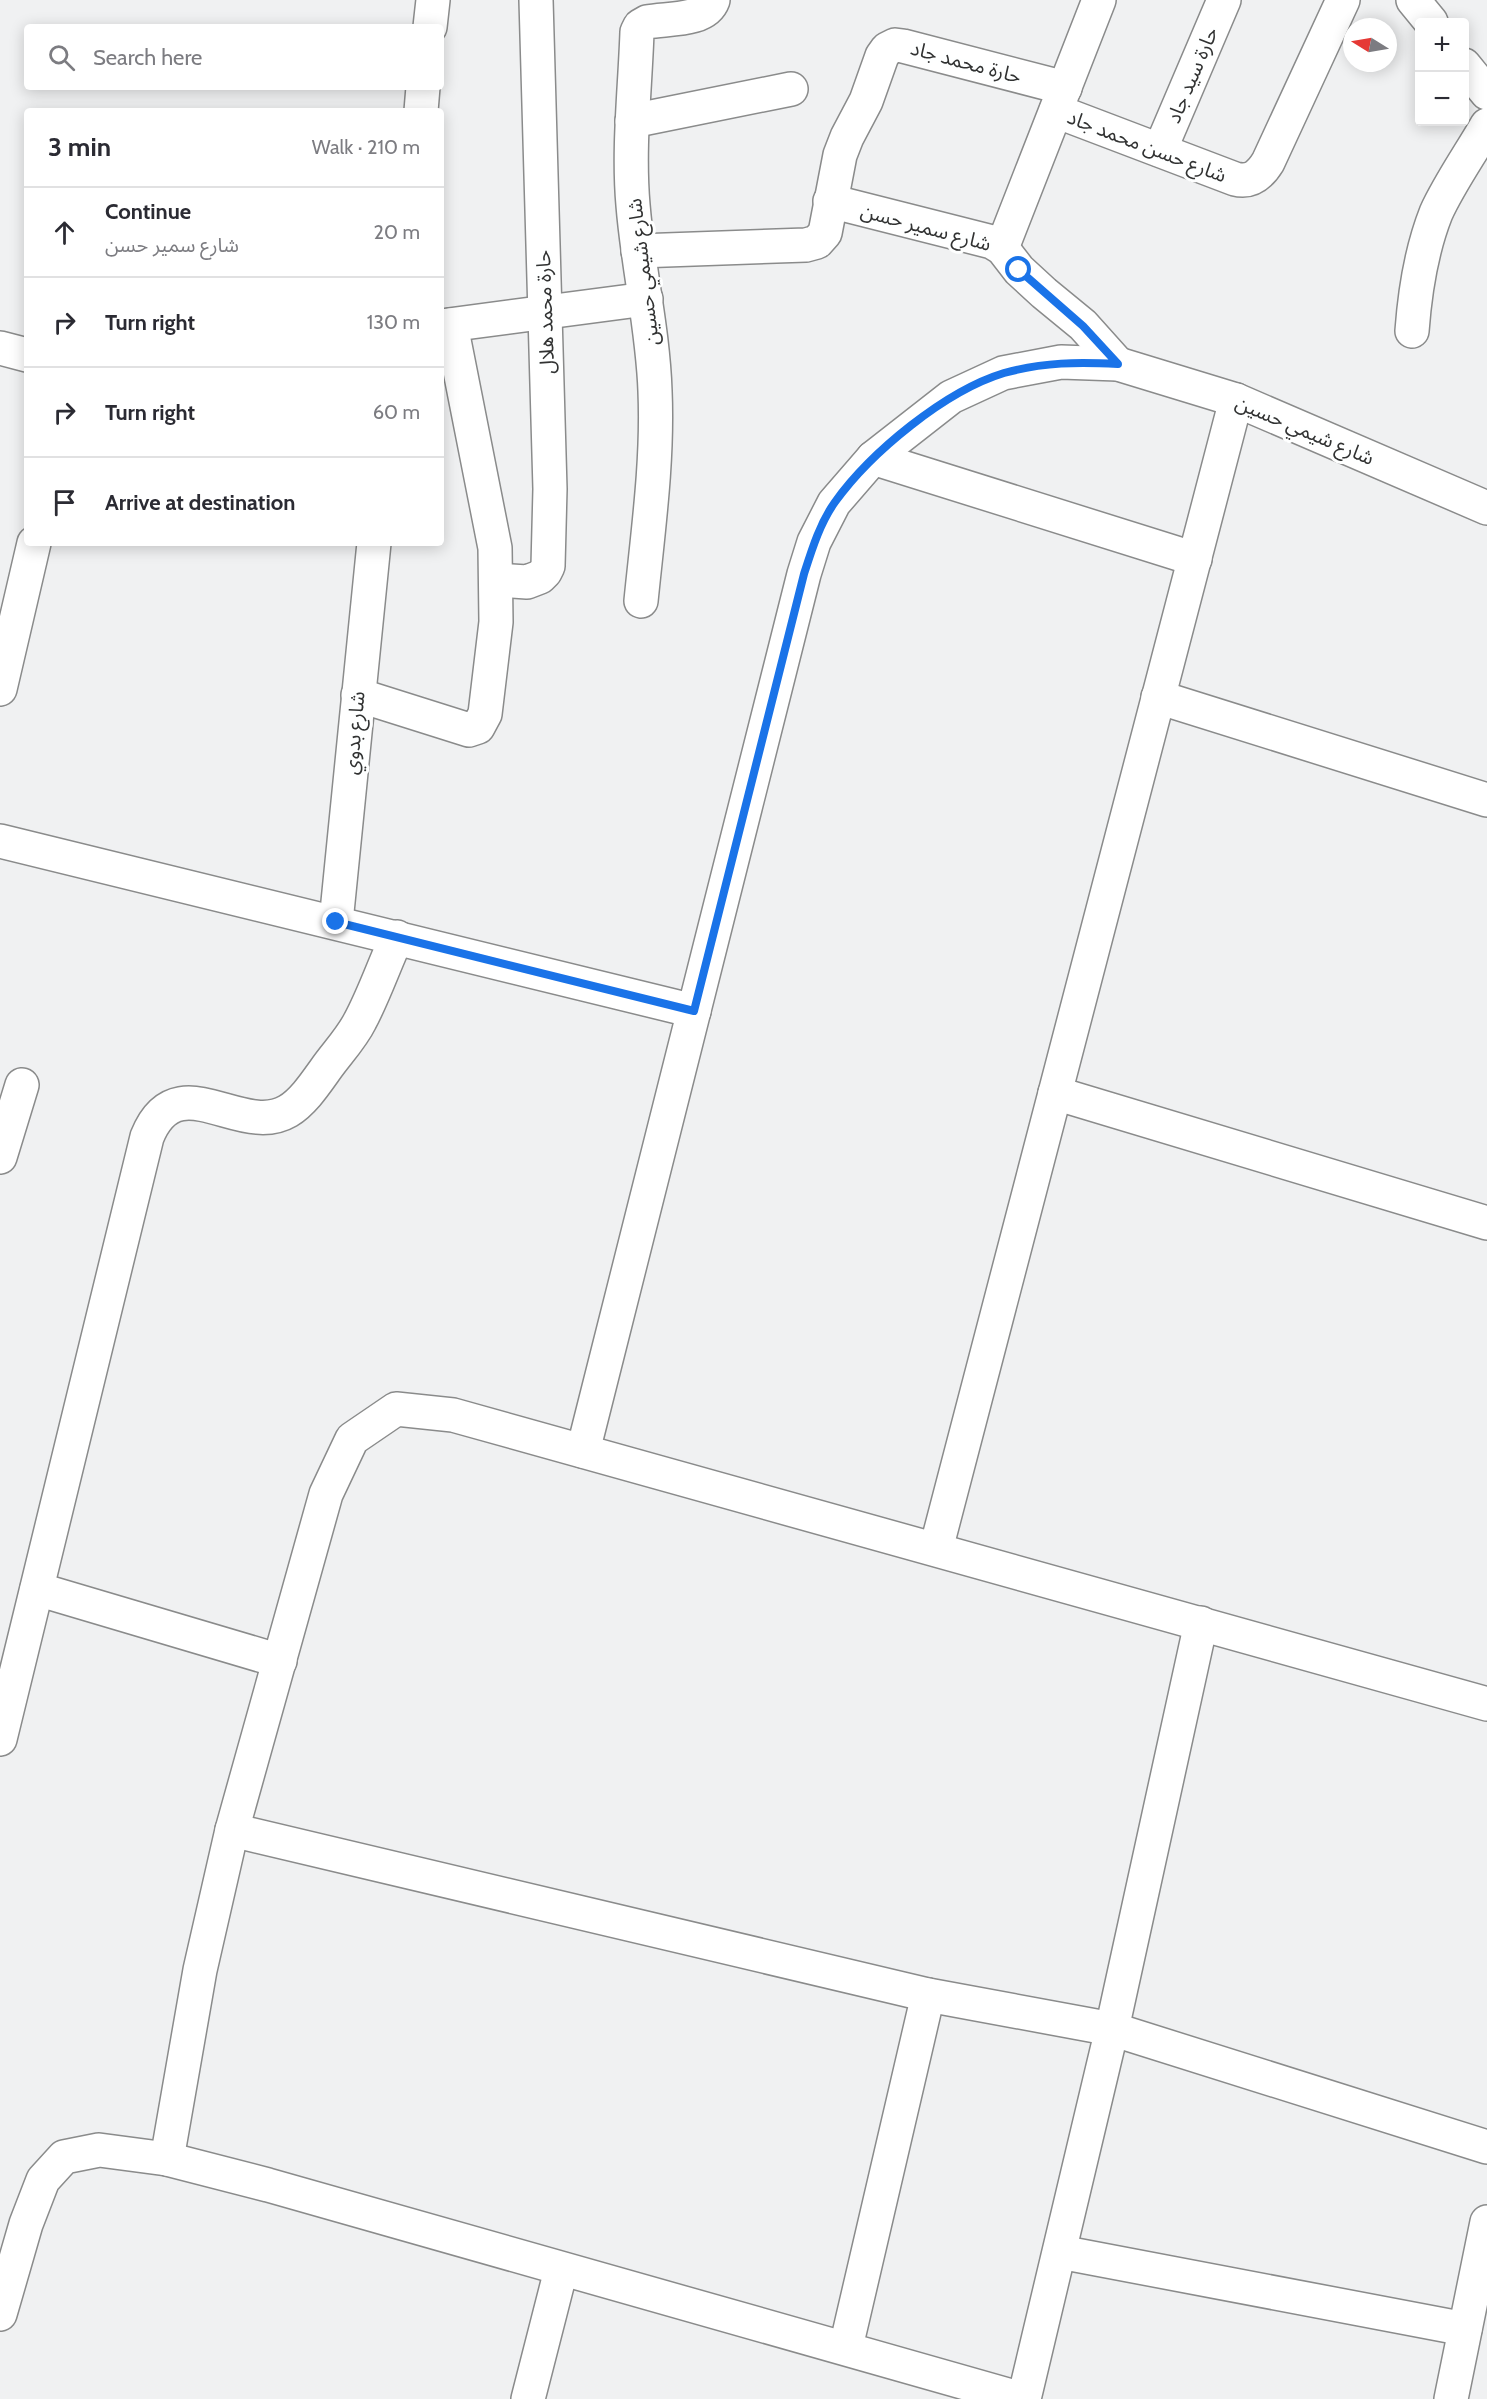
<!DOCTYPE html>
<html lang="en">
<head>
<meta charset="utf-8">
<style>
	:root { --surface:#fff; --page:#f7f7f7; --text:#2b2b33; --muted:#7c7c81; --line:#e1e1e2 }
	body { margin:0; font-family:Cabin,"Noto Sans Arabic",sans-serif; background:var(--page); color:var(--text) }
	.controls { position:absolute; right:18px; top:18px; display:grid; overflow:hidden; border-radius:6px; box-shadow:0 3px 15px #0003 }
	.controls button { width:54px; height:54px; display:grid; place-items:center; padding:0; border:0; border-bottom:2px solid var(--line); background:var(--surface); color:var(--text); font:30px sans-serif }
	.compass { position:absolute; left:1343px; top:18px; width:54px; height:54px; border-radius:50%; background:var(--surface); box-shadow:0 3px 15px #0003; rotate:281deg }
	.stop { position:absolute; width:18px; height:18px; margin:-14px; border:4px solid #1a73e8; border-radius:50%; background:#fff }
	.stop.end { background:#1a73e8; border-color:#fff; box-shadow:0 2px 6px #0008 }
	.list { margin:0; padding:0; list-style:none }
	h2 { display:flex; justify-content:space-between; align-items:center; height:78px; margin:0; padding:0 24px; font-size:26px }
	h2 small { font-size:20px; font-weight:400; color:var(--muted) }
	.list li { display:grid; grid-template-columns:39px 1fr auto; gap:18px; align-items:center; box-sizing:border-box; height:90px; padding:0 24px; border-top:2px solid var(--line) }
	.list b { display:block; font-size:22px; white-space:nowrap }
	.list p { margin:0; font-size:20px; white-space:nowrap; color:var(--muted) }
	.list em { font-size:20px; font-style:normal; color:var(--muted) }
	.icon { flex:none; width:33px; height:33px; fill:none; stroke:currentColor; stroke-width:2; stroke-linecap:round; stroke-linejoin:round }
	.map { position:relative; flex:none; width:1487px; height:2399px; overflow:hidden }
	.search { position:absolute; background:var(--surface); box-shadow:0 3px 15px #0003; left:24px; top:24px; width:420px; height:66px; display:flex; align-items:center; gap:15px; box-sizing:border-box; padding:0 21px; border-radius:6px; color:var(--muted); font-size:22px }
	.panel { position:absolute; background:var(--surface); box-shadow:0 3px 15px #0003; left:24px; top:108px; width:420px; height:438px; border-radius:6px }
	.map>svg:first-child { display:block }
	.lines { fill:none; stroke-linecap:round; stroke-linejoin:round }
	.minor-casing { stroke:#8a8b8b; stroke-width:36 }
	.minor { stroke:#fff; stroke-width:33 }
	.route { stroke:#1a73e8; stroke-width:8 }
	.labels { text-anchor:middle; stroke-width:6; stroke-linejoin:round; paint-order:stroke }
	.street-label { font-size:20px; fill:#313232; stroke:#feffff }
</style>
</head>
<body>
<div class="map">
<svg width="1487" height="2399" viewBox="0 0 1487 2399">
	<rect width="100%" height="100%" fill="#f0f1f2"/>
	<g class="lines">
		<defs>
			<g id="minor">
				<polyline points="1413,0 1431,22"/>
				<polyline points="430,27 433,0"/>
				<polyline points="1464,65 1487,93"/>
				<polyline points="421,111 423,87"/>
				<path d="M 1056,111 L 1235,179 C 1251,183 1260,175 1268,162 L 1343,0"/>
				<polyline points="632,121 791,89"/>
				<polyline points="1160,150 1224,0"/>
				<polyline points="830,201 992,242 1002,248 1019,270 1044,293 1083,325 1118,364"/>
				<polyline points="1002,248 1099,0"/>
				<polyline points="638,251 806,245 817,242 825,233 840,155 847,137 866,101 882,56 887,49 895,45 903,46 1065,88"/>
				<polyline points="441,326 646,299"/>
				<path d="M 1412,331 C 1415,290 1421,251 1436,213 C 1449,184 1471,153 1487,125"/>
				<polyline points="0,348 27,355"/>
				<polyline points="873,458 1195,559"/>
				<polyline points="497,580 527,582 540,577 545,572 548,566 550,489 536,0"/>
				<path d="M 641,601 C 648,531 658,461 655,391 C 653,329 638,268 633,205 C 628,148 635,90 637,32 L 640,26 L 647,22 C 667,18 705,22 713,0"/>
				<polyline points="0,689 34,543"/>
				<polyline points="358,695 469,730 478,727 485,714 496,622 495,548 451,325"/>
				<polyline points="1158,697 1487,800"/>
				<polyline points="0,841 694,1011"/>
				<polyline points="336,922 374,543"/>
				<polyline points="1055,1093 1487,1223"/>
				<polyline points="0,1157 22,1085"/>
				<polyline points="583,1451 804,574 814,542 834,503 873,458 951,397 1003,373 1061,362 1118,364 1236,400 1487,508"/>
				<polyline points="936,1549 1236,400"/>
				<polyline points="37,1589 280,1661"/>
				<path d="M 0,1739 L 147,1137 C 177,1062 241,1139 288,1111 C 303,1102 315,1084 325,1070 C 336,1054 351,1039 360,1021 C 374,995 384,965 397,937"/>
				<polyline points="232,1830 928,1995 1112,2029 1487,2147"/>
				<polyline points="167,2159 200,1970 232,1830 326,1494 352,1439 396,1409 453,1415 1487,1704"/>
				<polyline points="1060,2252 1465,2329"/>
				<polyline points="0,2314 26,2224 43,2180 64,2157 99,2150 167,2159 268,2185 1022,2399"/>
				<polyline points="846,2347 928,1995"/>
				<polyline points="528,2399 561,2270"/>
				<polyline points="1024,2399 1112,2029 1201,1623"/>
				<polyline points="1451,2399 1487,2222"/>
			</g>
		</defs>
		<use href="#minor" class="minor-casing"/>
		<use href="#minor" class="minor"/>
	</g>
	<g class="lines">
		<path class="route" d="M 336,922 L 694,1011 L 804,574 C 812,549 820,523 835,502 C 871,452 945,391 1004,373 C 1044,362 1078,362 1118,364 L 1083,326 L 1019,270"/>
	</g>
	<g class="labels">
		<g class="street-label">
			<text transform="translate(966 62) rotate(15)" y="7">حارة محمد جاد</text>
			<text transform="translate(1192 75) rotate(-67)" y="7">حارة سيد جاد</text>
			<text transform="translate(1147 146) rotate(21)" y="7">شارع حسن محمد جاد</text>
			<text transform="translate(926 227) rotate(15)" y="7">شارع سمير حسن</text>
			<text transform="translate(643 272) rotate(-97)" y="7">شارع شيمي حسين</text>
			<text transform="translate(545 312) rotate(-92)" y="7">حارة محمد هلال</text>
			<text transform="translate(1305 430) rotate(23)" y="7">شارع شيمي حسين</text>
			<text transform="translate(354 733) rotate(-85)" y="7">شارع بدوي</text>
		</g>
	</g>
</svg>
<div class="controls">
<button>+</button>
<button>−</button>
</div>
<svg class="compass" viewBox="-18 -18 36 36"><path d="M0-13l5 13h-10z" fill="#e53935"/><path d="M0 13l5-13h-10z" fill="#7c7c81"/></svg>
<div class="stop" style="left:1019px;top:270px"></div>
<div class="stop end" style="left:336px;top:922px"></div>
<div class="search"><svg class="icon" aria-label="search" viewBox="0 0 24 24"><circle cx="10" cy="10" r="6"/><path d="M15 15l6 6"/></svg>Search here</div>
<section class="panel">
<h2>3 min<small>Walk · 210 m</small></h2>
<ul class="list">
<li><svg class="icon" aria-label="ahead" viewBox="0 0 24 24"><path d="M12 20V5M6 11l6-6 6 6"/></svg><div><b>Continue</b><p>شارع سمير حسن</p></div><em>20 m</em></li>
<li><svg class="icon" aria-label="right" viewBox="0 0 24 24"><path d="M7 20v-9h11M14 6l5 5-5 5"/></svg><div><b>Turn right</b></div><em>130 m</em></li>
<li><svg class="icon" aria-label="right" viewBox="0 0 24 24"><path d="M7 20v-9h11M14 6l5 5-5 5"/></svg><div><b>Turn right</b></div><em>60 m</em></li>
<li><svg class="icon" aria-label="arrive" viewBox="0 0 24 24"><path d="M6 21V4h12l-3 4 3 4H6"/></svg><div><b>Arrive at destination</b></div></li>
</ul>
</section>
</div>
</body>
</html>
